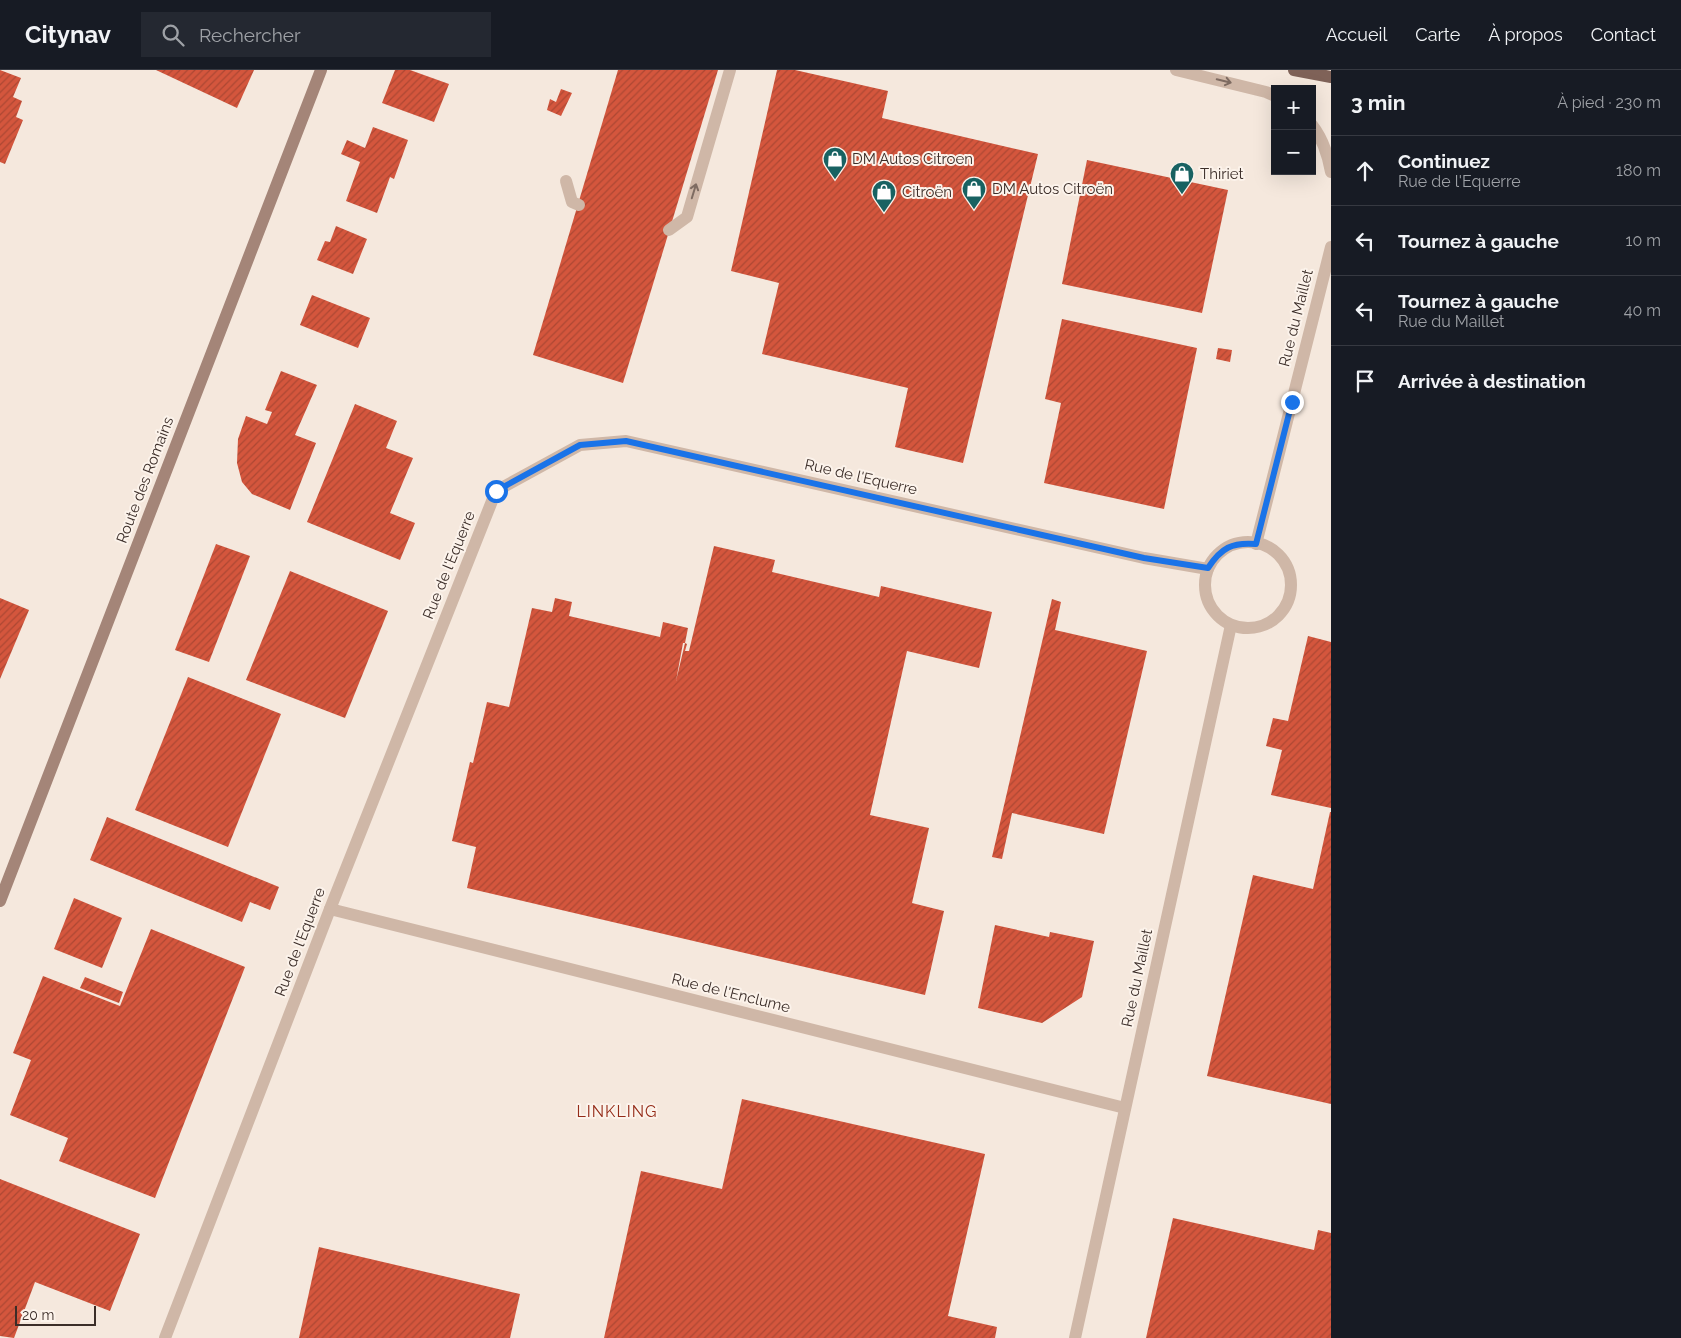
<!DOCTYPE html>
<html lang="fr">
<head>
<meta charset="utf-8">
<style>
	:root { --surface:#171b24; --page:#242831; --text:#f1f3f6; --muted:#9ea1a6; --line:#363941 }
	body { margin:0; font-family:Raleway,sans-serif; background:var(--page); color:var(--text) }
	.controls { position:absolute; right:15px; top:15px; display:grid; overflow:hidden; border-radius:0px; box-shadow:0 5px 20px #0002 }
	.controls button { width:45px; height:45px; display:grid; place-items:center; padding:0; border:0; border-bottom:1px solid var(--line); background:var(--surface); color:var(--text); font:25px sans-serif }
	.scale { position:absolute; left:15px; bottom:12px; width:81px; box-sizing:border-box; padding-left:5px; border:2px solid #3b2d28; border-top:0; font-size:14px; line-height:18px; white-space:nowrap; color:#3b2d28; -webkit-text-stroke:4px #fcf3eb; paint-order:stroke }
	.stop { position:absolute; width:15px; height:15px; margin:-11px; border:4px solid #1a73e8; border-radius:50%; background:#fff }
	.stop.end { background:#1a73e8; border-color:#fff; box-shadow:0 1px 5px #0008 }
	.list { margin:0; padding:0; list-style:none }
	h2 { display:flex; justify-content:space-between; align-items:center; height:65px; margin:0; padding:0 20px; font-size:21px }
	h2 small { font-size:16px; font-weight:400; color:var(--muted) }
	.list li { display:grid; grid-template-columns:32px 1fr auto; gap:15px; align-items:center; box-sizing:border-box; height:70px; padding:0 20px; border-top:1px solid var(--line) }
	.list b { display:block; font-size:19px; white-space:nowrap }
	.list p { margin:0; font-size:16px; white-space:nowrap; color:var(--muted) }
	.list em { font-size:16px; font-style:normal; color:var(--muted) }
	.icon { flex:none; width:28px; height:28px; fill:none; stroke:currentColor; stroke-width:2; stroke-linecap:round; stroke-linejoin:round }
	.map { position:relative; flex:none; width:1331px; height:1268px; overflow:hidden }
	header { display:flex; align-items:center; gap:30px; box-sizing:border-box; height:70px; padding:0 25px; background:var(--surface); border-bottom:1px solid var(--line) }
	header strong { font-size:24px }
	nav { display:flex; gap:28px; margin-inline-start:auto; font-size:18px }
	.search { width:350px; height:45px; background:var(--page); display:flex; align-items:center; gap:12px; box-sizing:border-box; padding:0 18px; border-radius:0px; color:var(--muted); font-size:19px }
	main { display:flex }
	aside { flex:1; background:var(--surface) }
	.map>svg:first-child { display:block }
	.building { fill:url(#building-hatch) }
	.lines { fill:none; stroke-linecap:round; stroke-linejoin:round }
	.lane { stroke:#cfb7a7; stroke-width:12 }
	.street { stroke:#cfb7a7; stroke-width:12 }
	.secondary { stroke:#a48578; stroke-width:12 }
	.primary { stroke:#7f6258; stroke-width:12 }
	.oneway { stroke:#7e6b61 }
	.route { stroke:#1a73e8; stroke-width:6 }
	.labels { text-anchor:middle; stroke-width:4; stroke-linejoin:round; paint-order:stroke }
	.poi-label { font-size:15px; fill:#3b2d28; stroke:#fcf3eb; text-anchor:start }
	.street-label { font-size:15px; fill:#3b2d28; stroke:#fcf3eb }
	.neighbourhood-label { font-size:16px; letter-spacing:1px; fill:#942b17; stroke:#fcf3eb }
</style>
</head>
<body>
<header>
<strong>Citynav</strong>
<div class="search"><svg class="icon" aria-label="search" viewBox="0 0 24 24"><circle cx="10" cy="10" r="6"/><path d="M15 15l6 6"/></svg>Rechercher</div>
<nav><a>Accueil</a><a>Carte</a><a>À propos</a><a>Contact</a></nav>
</header>
<main>
<div class="map">
<svg width="1331" height="1268" viewBox="0 0 1331 1268">
	<defs>
		<pattern id="building-hatch" width="6" height="6" patternUnits="userSpaceOnUse" patternTransform="scale(1.25)"><rect width="6" height="6" fill="#d4563d"/><path d="M-1 1l2-2M0 6l6-6M5 7l2-2" fill="none" stroke="#ad4833"/></pattern>
	</defs>
	<rect width="100%" height="100%" fill="#f5e8dd"/>
	<g class="building">
		<polygon points="0,0 21,8 13,27 22,31 16,47 23,50 5,94 0,92"/>
		<polygon points="156,0 254,0 237,38"/>
		<polygon points="395,0 410,0 449,14 434,52 382,33"/>
		<polygon points="618,0 718,0 623,313 533,285"/>
		<polygon points="777,0 795,0 888,21 882,48 1038,84 963,393 895,377 908,318 762,284 779,213 731,201"/>
		<polygon points="561,19 572,23 561,46 547,40 550,29 556,32"/>
		<polygon points="373,57 408,70 394,109 390,107 377,143 346,131 360,92 341,84 347,70 365,78"/>
		<polygon points="1087,90 1228,120 1202,243 1062,214"/>
		<polygon points="336,156 367,169 353,204 317,190 325,171 330,172"/>
		<polygon points="312,225 370,248 358,278 300,255"/>
		<polygon points="1062,249 1197,278 1164,439 1044,413 1061,333 1045,329"/>
		<polygon points="1218,278 1232,280 1230,292 1216,289"/>
		<polygon points="281,301 317,315 295,365 316,373 290,440 252,424 242,412 237,393 238,369 246,346 267,354 272,342 265,340"/>
		<polygon points="355,334 397,351 386,378 413,388 390,443 415,453 400,490 307,452"/>
		<polygon points="216,474 250,486 209,592 175,580"/>
		<polygon points="714,476 775,490 772,502 879,527 881,516 992,542 979,598 907,581 870,745 929,758 912,833 944,841 925,925 467,818 476,777 452,771 470,692 473,693 487,632 509,637 532,538 552,542 555,528 572,532 569,546 660,567 663,552 688,558 685,573 683,573 676,611 685,573 687,574 685,581 689,581"/>
		<polygon points="290,501 388,541 345,648 246,610"/>
		<polygon points="0,528 29,540 0,609"/>
		<polygon points="1052,529 1061,532 1055,560 1147,581 1104,764 1012,743 1002,789 992,787"/>
		<polygon points="1308,566 1331,572 1331,738 1271,725 1282,680 1266,676 1273,648 1288,651"/>
		<polygon points="188,607 281,644 228,777 135,740"/>
		<polygon points="1330,742 1331,742 1331,1034 1207,1006 1253,805 1313,819"/>
		<polygon points="107,747 279,817 270,840 250,832 242,852 90,790"/>
		<polygon points="74,828 122,848 102,898 54,879"/>
		<polygon points="995,855 1049,867 1050,862 1094,871 1082,927 1042,953 978,938"/>
		<polygon points="151,859 245,897 155,1128 59,1091 68,1068 10,1045 31,990 13,983 43,906 120,936"/>
		<polygon points="85,907 123,922 119,933 80,918"/>
		<polygon points="742,1029 985,1084 948,1246 997,1257 995,1268 604,1268 641,1101 722,1119"/>
		<polygon points="0,1109 140,1164 110,1241 35,1212 14,1268 0,1266"/>
		<polygon points="1173,1148 1314,1180 1318,1160 1331,1163 1331,1268 1146,1268"/>
		<polygon points="319,1177 520,1224 510,1268 299,1268"/>
	</g>
	<g class="lines">
		<g class="lane">
			<polyline points="566,111 572,132 579,135"/>
			<polyline points="669,160 687,147 730,0"/>
		</g>
		<g class="street">
			<polyline points="1176,0 1266,22 1275,26"/>
			<path d="M 1312,55 C 1323,69 1328,85 1331,102"/>
			<circle cx="1248" cy="515" r="43"/>
			<polyline points="1256,474 1331,177"/>
			<polyline points="330,839 1125,1038"/>
			<polyline points="165,1268 330,839 496,421 580,375 626,371 1144,488 1208,499"/>
			<polyline points="1075,1268 1231,555"/>
		</g>
		<polyline class="secondary" points="0,831 321,0"/>
		<polyline class="primary" points="1294,0 1331,7"/>
	</g>
	<defs><path id="oneway-shaft" d="M-6 0H5M1.5-3L5.5 0L1.5 3" fill="none" stroke-width="1.6" stroke-linecap="round" stroke-linejoin="round" transform="scale(1.25)"/></defs>
	<g class="oneway">
		<use href="#oneway-shaft" transform="translate(1224 11) rotate(14)"/>
		<use href="#oneway-shaft" transform="translate(694 121) rotate(-73)"/>
	</g>
	<g class="lines">
		<path class="route" d="M 496,421 L 580,375 L 626,371 L 1144,488 L 1208,498 C 1221,478 1232,472 1256,474 L 1292,332"/>
	</g>
	<defs>
		<symbol id="shop-pin" viewBox="-11 -11 22 30"><path d="M0 17L-7.5 6A9.5 9.5 0 1 1 7.5 6Z" fill="#186262" stroke="#fcf3eb"/><path d="M-5-2.5h2.3a2.7 3.5 0 0 1 5.4 0H5L5.5 6h-11ZM-1.5-2.5h3a1.5 2.3 0 0 0-3 0Z" fill="#fff"/></symbol>
	</defs>
	<g fill-rule="evenodd">
		<use href="#shop-pin" x="821" y="75" width="28" height="38"/>
		<use href="#shop-pin" x="1168" y="90" width="28" height="38"/>
		<use href="#shop-pin" x="960" y="105" width="28" height="38"/>
		<use href="#shop-pin" x="870" y="108" width="28" height="38"/>
	</g>
	<g class="labels">
		<g class="poi-label">
			<text x="852" y="94">DM Autos Citroen</text>
			<text x="1200" y="109">Thiriet</text>
			<text x="992" y="124">DM Autos Citroën</text>
			<text x="902" y="127">Citroën</text>
		</g>
		<g class="street-label">
			<text transform="translate(1296 248) rotate(-76)" y="5">Rue du Maillet</text>
			<text transform="translate(861 407) rotate(13)" y="5">Rue de l'Equerre</text>
			<text transform="translate(145 410) rotate(-69)" y="5">Route des Romains</text>
			<text transform="translate(449 495) rotate(-68)" y="5">Rue de l'Equerre</text>
			<text transform="translate(300 872) rotate(-69)" y="5">Rue de l'Equerre</text>
			<text transform="translate(1137 908) rotate(-78)" y="5">Rue du Maillet</text>
			<text transform="translate(731 923) rotate(14)" y="5">Rue de l'Enclume</text>
		</g>
		<g class="neighbourhood-label">
			<text x="617" y="1047">LINKLING</text>
		</g>
	</g>
</svg>
<div class="controls">
<button>+</button>
<button>−</button>
</div>
<div class="scale">20 m</div>
<div class="stop" style="left:496px;top:421px"></div>
<div class="stop end" style="left:1292px;top:332px"></div>
</div>
<aside>
<h2>3 min<small>À pied · 230 m</small></h2>
<ul class="list">
<li><svg class="icon" aria-label="ahead" viewBox="0 0 24 24"><path d="M12 20V5M6 11l6-6 6 6"/></svg><div><b>Continuez</b><p>Rue de l'Equerre</p></div><em>180 m</em></li>
<li><svg class="icon" aria-label="left" viewBox="0 0 24 24"><path d="M17 20v-9H6M10 6l-5 5 5 5"/></svg><div><b>Tournez à gauche</b></div><em>10 m</em></li>
<li><svg class="icon" aria-label="left" viewBox="0 0 24 24"><path d="M17 20v-9H6M10 6l-5 5 5 5"/></svg><div><b>Tournez à gauche</b><p>Rue du Maillet</p></div><em>40 m</em></li>
<li><svg class="icon" aria-label="arrive" viewBox="0 0 24 24"><path d="M6 21V4h12l-3 4 3 4H6"/></svg><div><b>Arrivée à destination</b></div></li>
</ul>
</aside>
</main>
</body>
</html>
